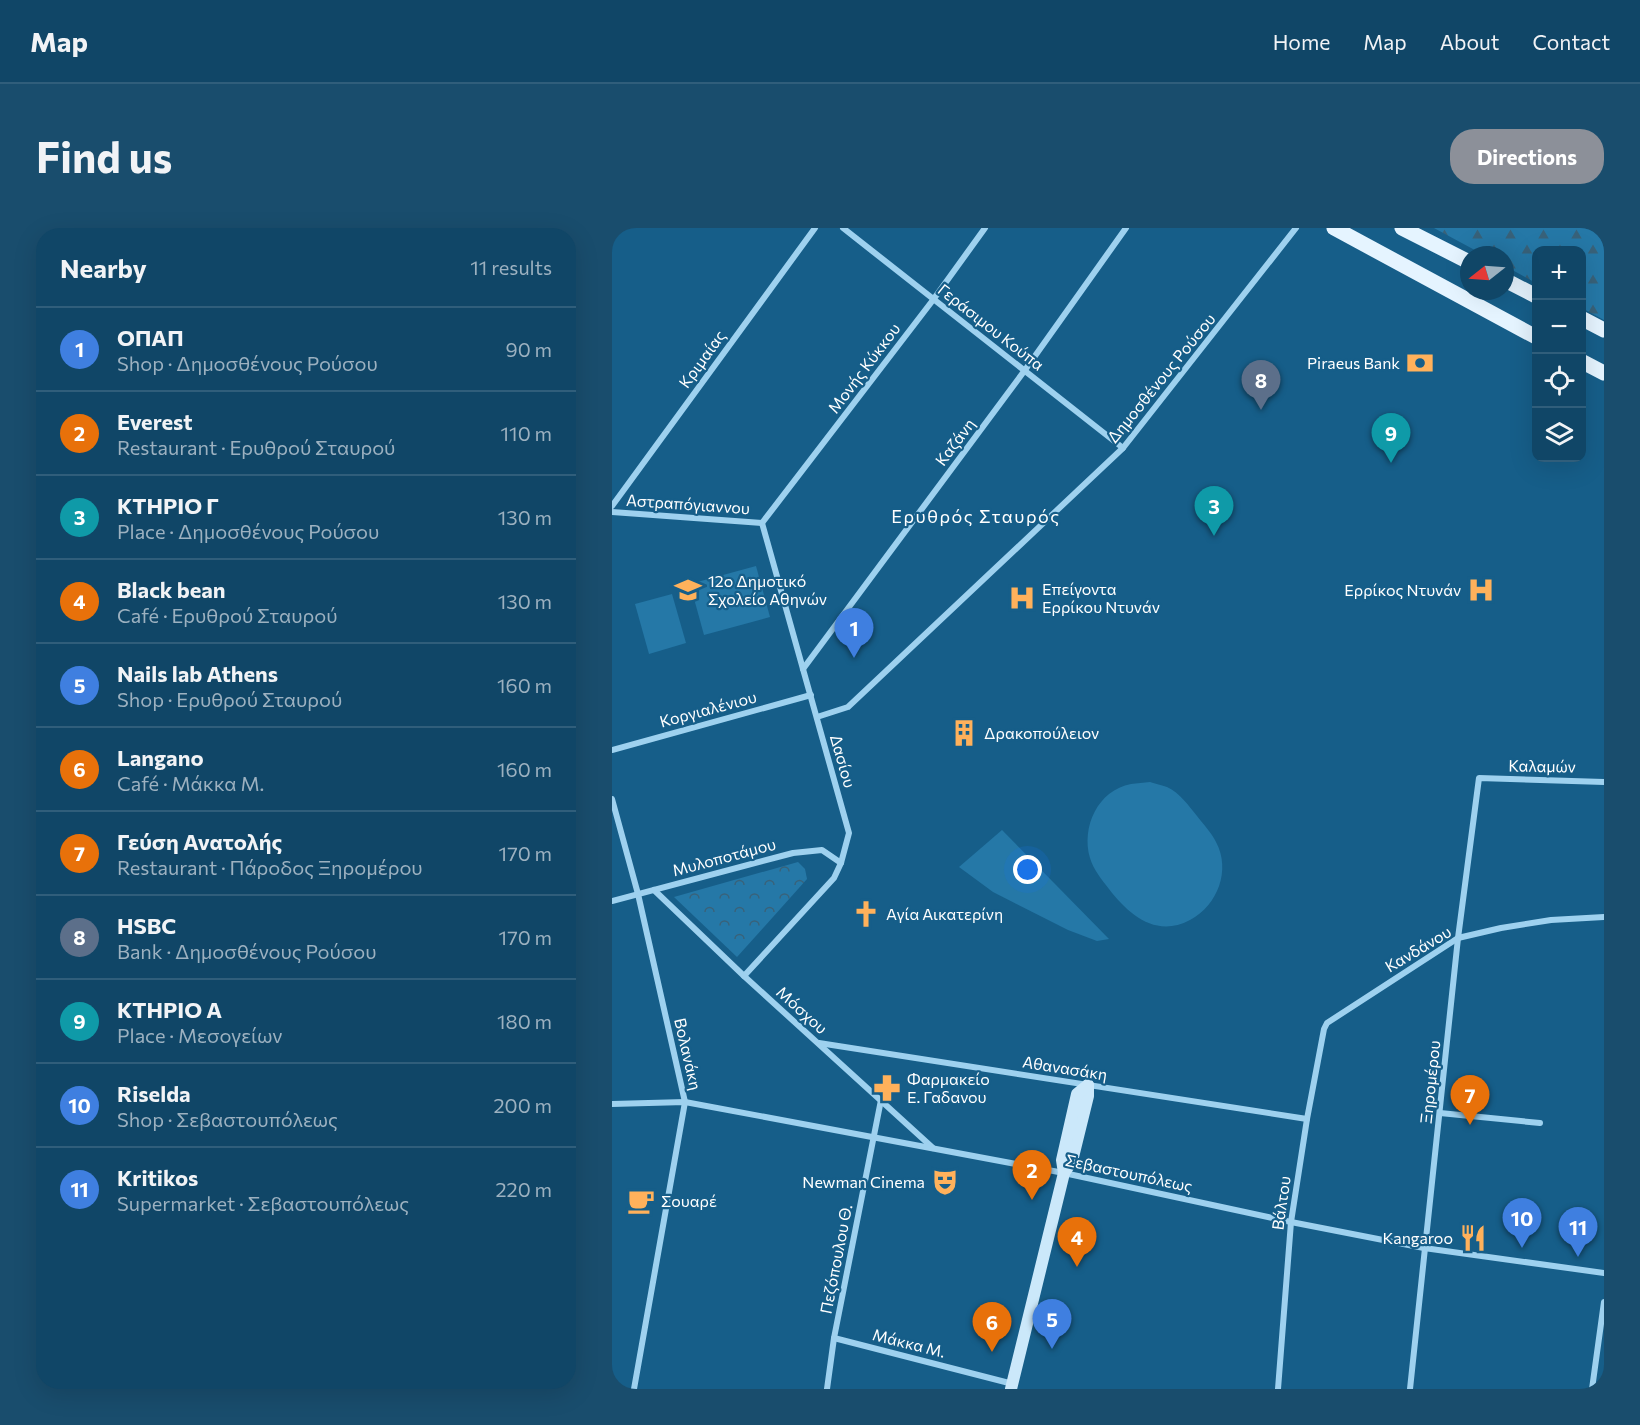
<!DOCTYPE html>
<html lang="en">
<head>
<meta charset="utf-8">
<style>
	:root { --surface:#104667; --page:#194d6d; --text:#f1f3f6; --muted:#9cb1c0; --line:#305e7b; --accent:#8c9099 }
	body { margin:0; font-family:Commissioner,sans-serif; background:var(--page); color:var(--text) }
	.controls { position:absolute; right:18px; top:18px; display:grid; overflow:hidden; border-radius:12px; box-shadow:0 6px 24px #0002 }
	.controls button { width:54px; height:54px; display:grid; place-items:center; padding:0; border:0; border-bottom:2px solid var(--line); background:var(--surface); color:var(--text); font:30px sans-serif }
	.compass { position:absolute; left:848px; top:18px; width:54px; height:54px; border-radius:50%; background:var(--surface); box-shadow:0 6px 24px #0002; rotate:253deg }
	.you { position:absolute; left:416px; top:642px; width:21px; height:21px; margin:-15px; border:4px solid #fff; border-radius:50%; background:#1a73e8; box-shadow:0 0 0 9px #1a73e833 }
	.badge { display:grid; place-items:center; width:39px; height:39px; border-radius:50%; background:var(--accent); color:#fff; font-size:20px; font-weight:700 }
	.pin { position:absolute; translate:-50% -50px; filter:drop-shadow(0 2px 3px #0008) }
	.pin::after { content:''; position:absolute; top:32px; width:21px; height:18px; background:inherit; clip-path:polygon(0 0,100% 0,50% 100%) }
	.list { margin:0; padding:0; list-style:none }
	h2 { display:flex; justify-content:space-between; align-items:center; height:78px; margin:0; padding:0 24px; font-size:26px }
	h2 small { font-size:20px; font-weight:400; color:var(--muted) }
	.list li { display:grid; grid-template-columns:39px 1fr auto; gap:18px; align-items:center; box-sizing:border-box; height:84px; padding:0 24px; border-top:2px solid var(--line) }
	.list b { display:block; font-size:22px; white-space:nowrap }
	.list p { margin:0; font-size:20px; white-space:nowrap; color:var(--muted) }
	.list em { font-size:20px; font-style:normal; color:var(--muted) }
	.icon { flex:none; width:33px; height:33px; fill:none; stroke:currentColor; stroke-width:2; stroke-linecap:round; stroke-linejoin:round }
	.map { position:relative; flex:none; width:992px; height:1161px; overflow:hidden; border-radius:24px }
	header { display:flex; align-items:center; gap:36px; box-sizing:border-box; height:84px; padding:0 30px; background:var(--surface); border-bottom:2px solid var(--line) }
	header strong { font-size:28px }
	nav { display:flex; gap:33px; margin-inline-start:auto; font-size:21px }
	.intro { display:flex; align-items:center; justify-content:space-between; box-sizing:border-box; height:144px; padding:0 36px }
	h1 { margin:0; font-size:42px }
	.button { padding:15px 27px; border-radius:24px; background:var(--accent); color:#fff; font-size:21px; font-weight:700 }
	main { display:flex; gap:36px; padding:0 36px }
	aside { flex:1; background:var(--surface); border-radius:24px; box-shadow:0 6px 24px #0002 }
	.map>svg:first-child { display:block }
	.green { fill:#2578a7 }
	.forest { fill:url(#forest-firs) }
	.park { fill:url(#park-crowns) }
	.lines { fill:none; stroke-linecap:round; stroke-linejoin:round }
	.street { stroke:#9ed1ef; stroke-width:6 }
	.secondary { stroke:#cbe8fa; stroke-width:12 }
	.primary { stroke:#e5f4ff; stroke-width:15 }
	.labels { text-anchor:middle; stroke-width:4.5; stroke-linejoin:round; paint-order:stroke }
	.street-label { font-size:16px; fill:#fff; stroke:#165e89 }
	.poi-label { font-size:16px; fill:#fff; stroke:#165e89; text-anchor:start }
	.neighbourhood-label { font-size:18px; letter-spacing:1.5px; fill:#fff; stroke:#165e89 }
</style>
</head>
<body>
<header>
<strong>Map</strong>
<nav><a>Home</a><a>Map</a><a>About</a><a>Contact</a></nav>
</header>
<div class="intro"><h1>Find us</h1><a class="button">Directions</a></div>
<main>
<aside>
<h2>Nearby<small>11 results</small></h2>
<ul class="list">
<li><span class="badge" style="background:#3f7fe0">1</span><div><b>ΟΠΑΠ</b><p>Shop · Δημοσθένους Ρούσου</p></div><em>90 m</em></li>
<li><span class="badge" style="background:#e8710a">2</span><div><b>Everest</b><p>Restaurant · Ερυθρού Σταυρού</p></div><em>110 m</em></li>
<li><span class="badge" style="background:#0f9aa8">3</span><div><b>ΚΤΗΡΙΟ Γ</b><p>Place · Δημοσθένους Ρούσου</p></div><em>130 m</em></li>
<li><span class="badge" style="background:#e8710a">4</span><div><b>Black bean</b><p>Café · Ερυθρού Σταυρού</p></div><em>130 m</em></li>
<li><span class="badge" style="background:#3f7fe0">5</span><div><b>Nails lab Athens</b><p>Shop · Ερυθρού Σταυρού</p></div><em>160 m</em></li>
<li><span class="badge" style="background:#e8710a">6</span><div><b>Langano</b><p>Café · Μάκκα Μ.</p></div><em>160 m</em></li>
<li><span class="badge" style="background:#e8710a">7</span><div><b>Γεύση Ανατολής</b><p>Restaurant · Πάροδος Ξηρομέρου</p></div><em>170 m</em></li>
<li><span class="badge" style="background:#5c6f8a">8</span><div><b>HSBC</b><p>Bank · Δημοσθένους Ρούσου</p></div><em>170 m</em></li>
<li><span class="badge" style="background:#0f9aa8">9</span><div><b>ΚΤΗΡΙΟ Α</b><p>Place · Μεσογείων</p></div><em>180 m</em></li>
<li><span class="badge" style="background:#3f7fe0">10</span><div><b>Riselda</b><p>Shop · Σεβαστουπόλεως</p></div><em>200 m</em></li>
<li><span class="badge" style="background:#3f7fe0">11</span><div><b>Kritikos</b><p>Supermarket · Σεβαστουπόλεως</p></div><em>220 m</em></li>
</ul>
</aside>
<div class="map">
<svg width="992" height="1161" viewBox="0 0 992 1161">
	<defs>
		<pattern id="forest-firs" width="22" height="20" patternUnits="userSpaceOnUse" patternTransform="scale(1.5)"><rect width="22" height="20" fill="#2578a7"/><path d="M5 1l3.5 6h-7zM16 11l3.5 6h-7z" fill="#38627a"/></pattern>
		<pattern id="park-crowns" width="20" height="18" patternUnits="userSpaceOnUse" patternTransform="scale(1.5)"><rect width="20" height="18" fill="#2578a7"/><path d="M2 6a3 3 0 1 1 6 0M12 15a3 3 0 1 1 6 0" fill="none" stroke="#38627a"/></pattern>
	</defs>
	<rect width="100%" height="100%" fill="#165e89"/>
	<g class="green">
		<polygon points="144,338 158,389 92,407 78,356"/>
		<polygon points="60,366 74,415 37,426 23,376"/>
		<path d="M 538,554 C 543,556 550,557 555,559 C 568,565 576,577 585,588 C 591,596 599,604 604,614 C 619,642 606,677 578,692 C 544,710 517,687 497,661 C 490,652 481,641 478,630 C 469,599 486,562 519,556 C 525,555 532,555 538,554 Z"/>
		<polygon points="390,602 497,711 485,713 456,702 381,664 347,639"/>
	</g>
	<polygon class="forest" points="822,0 992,0 992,92 970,80 969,22 924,22 924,55 893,38 893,27 872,27"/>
	<polygon class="park" points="186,634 193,641 195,651 125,729 62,669"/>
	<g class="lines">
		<g class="street">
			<polyline points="231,0 511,220"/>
			<polyline points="0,8 6,0"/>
			<polyline points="0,278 203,0"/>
			<polyline points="0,284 150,295"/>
			<polyline points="150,295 321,72 373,0"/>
			<polyline points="191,441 413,142 514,0"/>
			<polyline points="205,489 236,479 511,220 684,0"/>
			<polyline points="0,522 199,467"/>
			<polyline points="0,571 26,666 73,874 22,1161"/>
			<polyline points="42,662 132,748 321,920"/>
			<polyline points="0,673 181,625 210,622 229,635"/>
			<polyline points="132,748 222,650 229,635 237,605 150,295"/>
			<polyline points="207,815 695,891"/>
			<polyline points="0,876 73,874 452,945 679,994 812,1020 992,1045"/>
			<polyline points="828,885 928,895"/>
			<polyline points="222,1110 401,1156"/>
			<polyline points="215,1161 222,1110 269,872"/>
			<polyline points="666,1161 679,994 695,891 712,801 715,795 846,710 889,700 939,692 992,689"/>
			<polyline points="798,1161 846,710 867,550 992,554"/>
			<polyline points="980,1161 992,1074"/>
		</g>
		<g class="secondary">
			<polyline points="452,945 460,933 476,868 476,857"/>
			<polyline points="399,1161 452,945 450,932 465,866 476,857"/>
		</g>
		<g class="primary">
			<polyline points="722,0 924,109"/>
			<polyline points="790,0 857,34"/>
			<polyline points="893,52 924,68"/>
			<polyline points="969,90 992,102"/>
			<polyline points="969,133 992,145"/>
		</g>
	</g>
	<defs>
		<symbol id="bank-bare" viewBox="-9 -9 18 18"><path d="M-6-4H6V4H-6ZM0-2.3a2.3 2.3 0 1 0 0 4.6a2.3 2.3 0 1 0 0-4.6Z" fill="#ffb15b" stroke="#165e89" stroke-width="2.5" paint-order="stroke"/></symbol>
		<symbol id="school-bare" viewBox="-9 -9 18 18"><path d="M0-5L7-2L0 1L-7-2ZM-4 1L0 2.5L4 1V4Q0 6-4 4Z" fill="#ffb15b" stroke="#165e89" stroke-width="2.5" paint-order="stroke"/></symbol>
		<symbol id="hospital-bare" viewBox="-9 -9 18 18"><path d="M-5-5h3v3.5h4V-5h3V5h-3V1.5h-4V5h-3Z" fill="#ffb15b" stroke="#165e89" stroke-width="2.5" paint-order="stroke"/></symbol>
		<symbol id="building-bare" viewBox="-9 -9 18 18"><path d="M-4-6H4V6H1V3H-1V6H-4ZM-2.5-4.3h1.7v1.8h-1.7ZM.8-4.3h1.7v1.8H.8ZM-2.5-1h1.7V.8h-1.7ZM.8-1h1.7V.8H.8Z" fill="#ffb15b" stroke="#165e89" stroke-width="2.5" paint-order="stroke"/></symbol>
		<symbol id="church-bare" viewBox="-9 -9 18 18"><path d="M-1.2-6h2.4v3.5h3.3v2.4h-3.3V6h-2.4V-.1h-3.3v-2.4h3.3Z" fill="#ffb15b" stroke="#165e89" stroke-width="2.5" paint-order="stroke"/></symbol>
		<symbol id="pharmacy-bare" viewBox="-9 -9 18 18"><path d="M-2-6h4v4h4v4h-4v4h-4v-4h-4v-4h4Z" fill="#ffb15b" stroke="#165e89" stroke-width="2.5" paint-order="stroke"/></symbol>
		<symbol id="theatre-bare" viewBox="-9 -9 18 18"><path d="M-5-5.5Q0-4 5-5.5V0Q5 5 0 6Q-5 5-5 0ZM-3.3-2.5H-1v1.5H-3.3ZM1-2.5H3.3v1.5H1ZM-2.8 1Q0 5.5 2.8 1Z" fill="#ffb15b" stroke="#165e89" stroke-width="2.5" paint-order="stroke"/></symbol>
		<symbol id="cafe-bare" viewBox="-9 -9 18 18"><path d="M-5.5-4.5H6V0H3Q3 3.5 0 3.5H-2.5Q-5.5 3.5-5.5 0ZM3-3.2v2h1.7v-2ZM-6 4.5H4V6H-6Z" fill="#ffb15b" stroke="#165e89" stroke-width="2.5" paint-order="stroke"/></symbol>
		<symbol id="restaurant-bare" viewBox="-9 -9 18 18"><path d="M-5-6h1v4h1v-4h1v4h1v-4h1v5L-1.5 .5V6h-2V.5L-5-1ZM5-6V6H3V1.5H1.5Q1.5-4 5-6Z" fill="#ffb15b" stroke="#165e89" stroke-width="2.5" paint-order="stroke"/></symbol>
	</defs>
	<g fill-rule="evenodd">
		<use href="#bank-bare" x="789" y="116" width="38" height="38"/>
		<use href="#school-bare" x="57" y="343" width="38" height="38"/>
		<use href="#hospital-bare" x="850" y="343" width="38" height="38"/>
		<use href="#hospital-bare" x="391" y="351" width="38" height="38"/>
		<use href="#building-bare" x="333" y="486" width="38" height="38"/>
		<use href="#church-bare" x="235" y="667" width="38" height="38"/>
		<use href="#pharmacy-bare" x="256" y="841" width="38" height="38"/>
		<use href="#theatre-bare" x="314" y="935" width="38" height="38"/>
		<use href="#cafe-bare" x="10" y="954" width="38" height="38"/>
		<use href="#restaurant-bare" x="842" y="991" width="38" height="38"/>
	</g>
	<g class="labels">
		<g class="street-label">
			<text transform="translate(379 99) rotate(38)" y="6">Γεράσιμου Κούπα</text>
			<text transform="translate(90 131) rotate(-54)" y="6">Κριμαίας</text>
			<text transform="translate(252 140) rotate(-53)" y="6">Μονής Κύκκου</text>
			<text transform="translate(549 150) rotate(-51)" y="6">Δημοσθένους Ρούσου</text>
			<text transform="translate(343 214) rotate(-53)" y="6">Καζάνη</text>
			<text transform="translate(76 276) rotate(4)" y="6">Αστραπόγιαννου</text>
			<text transform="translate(96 481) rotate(-15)" y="6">Κοργιαλένιου</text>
			<text transform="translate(231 533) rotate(74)" y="6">Δασίου</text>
			<text transform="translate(930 538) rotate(1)" y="6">Καλαμών</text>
			<text transform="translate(112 629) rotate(-15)" y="6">Μυλοποτάμου</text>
			<text transform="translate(806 721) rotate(-31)" y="6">Κανδάνου</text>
			<text transform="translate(190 782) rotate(42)" y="6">Μόσχου</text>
			<text transform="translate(76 826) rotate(77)" y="6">Βολανάκη</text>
			<text transform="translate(453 840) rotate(9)" y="6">Αθανασάκη</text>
			<text transform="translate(818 854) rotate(-84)" y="6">Ξηρομέρου</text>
			<text transform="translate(517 945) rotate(12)" y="6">Σεβαστουπόλεως</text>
			<text transform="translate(669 975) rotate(-82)" y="6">Βάλτου</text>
			<text transform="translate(224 1031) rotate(-79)" y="6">Πεζόπουλου Θ.</text>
			<text transform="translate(297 1115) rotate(14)" y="6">Μάκκα Μ.</text>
		</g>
		<g class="poi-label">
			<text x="788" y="141" text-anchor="end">Piraeus Bank</text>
			<text x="96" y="359">12ο Δημοτικό<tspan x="96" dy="18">Σχολείο Αθηνών</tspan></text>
			<text x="430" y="367">Επείγοντα<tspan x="430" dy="18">Ερρίκου Ντυνάν</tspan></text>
			<text x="849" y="368" text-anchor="end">Ερρίκος Ντυνάν</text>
			<text x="372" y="511">Δρακοπούλειον</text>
			<text x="274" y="692">Αγία Αικατερίνη</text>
			<text x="295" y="857">Φαρμακείο<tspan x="295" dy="18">Ε. Γαδανου</tspan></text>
			<text x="313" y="960" text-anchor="end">Newman Cinema</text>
			<text x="49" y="979">Σουαρέ</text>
			<text x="841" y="1016" text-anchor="end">Kangaroo</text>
		</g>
		<g class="neighbourhood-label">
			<text x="364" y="295">Ερυθρός Σταυρός</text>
		</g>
	</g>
</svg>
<div class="controls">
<button>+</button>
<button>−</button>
<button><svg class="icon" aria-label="locate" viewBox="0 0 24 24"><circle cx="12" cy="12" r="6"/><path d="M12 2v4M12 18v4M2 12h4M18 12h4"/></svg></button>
<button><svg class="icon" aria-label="layers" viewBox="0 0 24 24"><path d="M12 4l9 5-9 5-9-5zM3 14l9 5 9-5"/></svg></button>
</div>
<svg class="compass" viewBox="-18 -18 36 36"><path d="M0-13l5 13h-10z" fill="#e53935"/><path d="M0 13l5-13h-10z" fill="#9cb1c0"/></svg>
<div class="you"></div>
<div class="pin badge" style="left:242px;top:430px;background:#3f7fe0">1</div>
<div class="pin badge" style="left:420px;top:972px;background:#e8710a">2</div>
<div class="pin badge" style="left:602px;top:308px;background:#0f9aa8">3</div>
<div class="pin badge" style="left:465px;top:1039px;background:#e8710a">4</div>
<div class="pin badge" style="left:440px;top:1121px;background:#3f7fe0">5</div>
<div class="pin badge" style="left:380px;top:1124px;background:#e8710a">6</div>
<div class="pin badge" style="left:858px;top:897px;background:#e8710a">7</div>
<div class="pin badge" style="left:649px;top:182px;background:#5c6f8a">8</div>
<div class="pin badge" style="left:779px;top:235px;background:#0f9aa8">9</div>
<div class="pin badge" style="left:910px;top:1020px;background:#3f7fe0">10</div>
<div class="pin badge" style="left:966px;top:1029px;background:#3f7fe0">11</div>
</div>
</main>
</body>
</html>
